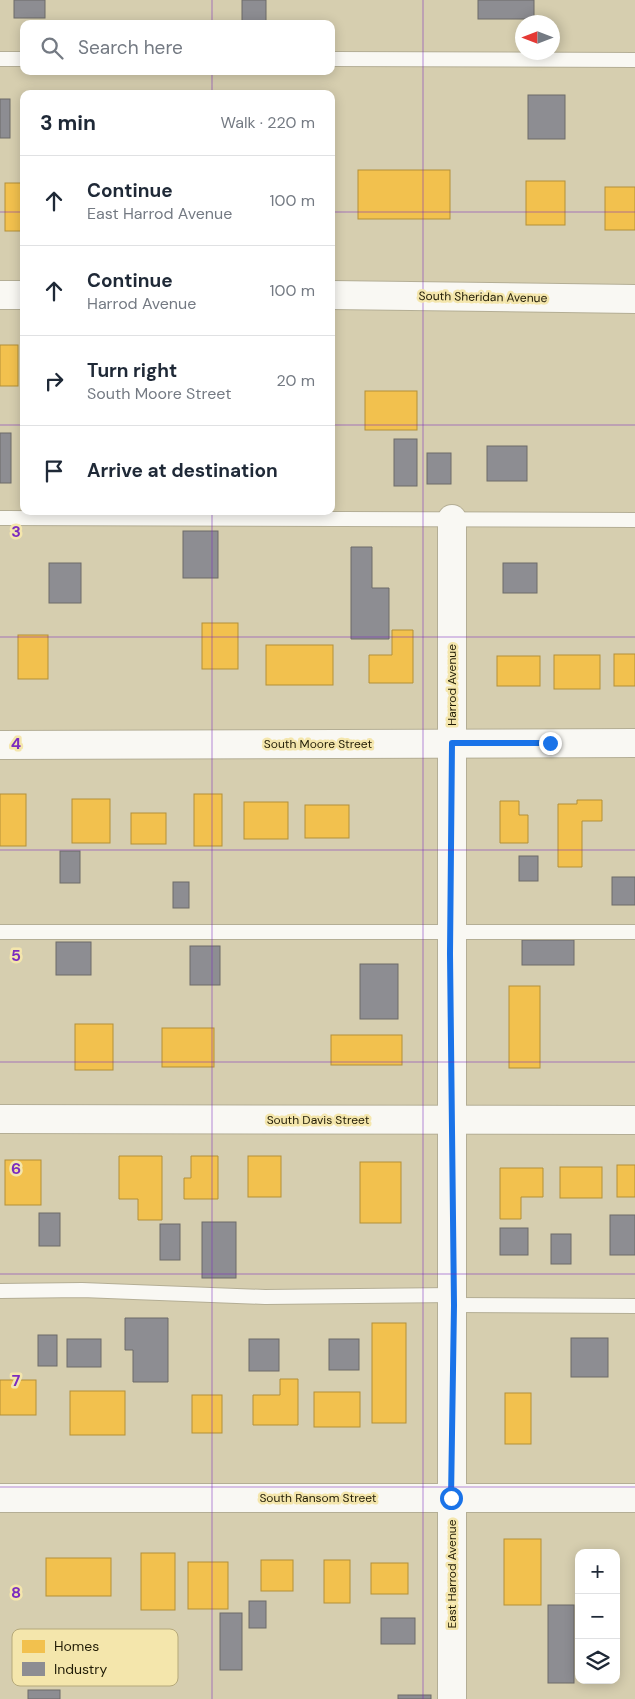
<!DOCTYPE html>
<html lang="en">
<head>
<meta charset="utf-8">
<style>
	:root { --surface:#fff; --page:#f2f2f3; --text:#1f2937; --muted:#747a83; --line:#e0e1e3 }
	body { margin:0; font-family:"DM Sans",sans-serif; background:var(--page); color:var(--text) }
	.controls { position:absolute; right:15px; bottom:15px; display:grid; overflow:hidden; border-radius:10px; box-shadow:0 2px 12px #0003 }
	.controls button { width:45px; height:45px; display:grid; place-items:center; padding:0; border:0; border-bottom:1px solid var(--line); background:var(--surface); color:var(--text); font:25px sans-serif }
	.compass { position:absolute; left:515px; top:15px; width:45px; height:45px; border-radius:50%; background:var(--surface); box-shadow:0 2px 12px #0003; rotate:270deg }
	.stop { position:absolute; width:15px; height:15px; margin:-11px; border:4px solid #1a73e8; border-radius:50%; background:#fff }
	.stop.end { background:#1a73e8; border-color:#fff; box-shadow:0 1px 5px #0008 }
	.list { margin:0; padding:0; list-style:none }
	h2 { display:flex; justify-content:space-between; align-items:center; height:65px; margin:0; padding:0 20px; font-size:21px }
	h2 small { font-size:16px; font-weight:400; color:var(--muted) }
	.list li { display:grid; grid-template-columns:32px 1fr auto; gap:15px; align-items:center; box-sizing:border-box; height:90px; padding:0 20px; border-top:1px solid var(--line) }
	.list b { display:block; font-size:19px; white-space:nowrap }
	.list p { margin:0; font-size:16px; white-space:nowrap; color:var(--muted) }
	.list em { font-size:16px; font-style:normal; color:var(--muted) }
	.icon { flex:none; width:28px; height:28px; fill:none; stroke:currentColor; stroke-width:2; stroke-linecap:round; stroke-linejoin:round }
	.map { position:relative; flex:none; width:635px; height:1699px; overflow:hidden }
	.search { position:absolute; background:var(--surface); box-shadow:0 2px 12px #0003; left:20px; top:20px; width:315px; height:55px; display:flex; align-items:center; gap:12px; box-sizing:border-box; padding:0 18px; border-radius:10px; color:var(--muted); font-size:19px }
	.panel { position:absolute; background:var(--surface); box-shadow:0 2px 12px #0003; left:20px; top:90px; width:315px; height:425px; border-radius:10px }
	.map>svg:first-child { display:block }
	.homes { fill:#f2c14e; stroke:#b39038 }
	.industry { fill:#8d8d92; stroke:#6d6b68 }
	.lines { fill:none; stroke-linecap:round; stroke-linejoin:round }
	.service-casing { stroke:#b4ae95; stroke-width:16 }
	.minor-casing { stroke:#b4ae95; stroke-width:30 }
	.service { stroke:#f9f8f3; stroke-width:14 }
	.minor { stroke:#f9f8f3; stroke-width:28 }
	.route { stroke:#1a73e8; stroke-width:6 }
	.grid { fill:none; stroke:#7b2cbf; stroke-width:1; stroke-opacity:0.55 }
	.labels { text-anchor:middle; stroke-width:5; stroke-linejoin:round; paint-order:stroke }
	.street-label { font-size:12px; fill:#211c06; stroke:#f4e6ac }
	.key { fill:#f4e6ac; stroke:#b5a97a; stroke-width:1 }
	.key-label { font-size:14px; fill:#211c06 }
	.grid-label { font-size:16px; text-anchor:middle; font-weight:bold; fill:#7b2cbf; stroke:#f4e6ac; stroke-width:5; stroke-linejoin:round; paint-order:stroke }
</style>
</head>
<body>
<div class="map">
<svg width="635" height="1699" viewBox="0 0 635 1699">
	<rect width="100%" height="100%" fill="#d6ceaf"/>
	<g class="homes">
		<rect x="358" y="170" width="92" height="49"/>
		<rect x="526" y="181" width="39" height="44"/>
		<rect x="5" y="183" width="19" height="48"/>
		<rect x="605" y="187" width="30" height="43"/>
		<rect x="0" y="345" width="18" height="41"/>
		<rect x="365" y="391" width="52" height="39"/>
		<rect x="202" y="623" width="36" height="46"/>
		<polygon points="392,630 413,630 413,683 369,683 369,655 392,655"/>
		<rect x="18" y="635" width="30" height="44"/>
		<rect x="266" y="645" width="67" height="40"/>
		<rect x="614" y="654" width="21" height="32"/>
		<rect x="554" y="655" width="46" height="34"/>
		<rect x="497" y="656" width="43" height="30"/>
		<rect x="0" y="794" width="26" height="52"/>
		<rect x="194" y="794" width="28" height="52"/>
		<rect x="72" y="799" width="38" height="44"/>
		<polygon points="577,800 602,800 602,821 582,821 582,867 558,867 558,804 577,804"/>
		<polygon points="500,801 519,801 519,815 528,815 528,843 500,843"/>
		<rect x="244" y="802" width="44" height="37"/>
		<rect x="305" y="805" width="44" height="33"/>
		<rect x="131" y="813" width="35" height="31"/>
		<rect x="509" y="986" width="31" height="82"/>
		<rect x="75" y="1024" width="38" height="46"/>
		<rect x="162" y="1028" width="52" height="39"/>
		<rect x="331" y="1035" width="71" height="30"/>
		<polygon points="119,1156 162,1156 162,1220 138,1220 138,1199 119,1199"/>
		<polygon points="191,1156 218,1156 218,1199 184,1199 184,1178 191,1178"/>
		<rect x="248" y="1156" width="33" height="41"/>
		<rect x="5" y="1160" width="36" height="45"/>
		<rect x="360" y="1162" width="41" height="61"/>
		<rect x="617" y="1165" width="18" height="32"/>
		<rect x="560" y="1167" width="42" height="31"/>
		<polygon points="500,1168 543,1168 543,1197 521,1197 521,1219 500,1219"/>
		<rect x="372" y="1323" width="34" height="100"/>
		<polygon points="280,1379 298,1379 298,1425 253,1425 253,1395 280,1395"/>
		<rect x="0" y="1380" width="36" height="35"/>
		<rect x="70" y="1391" width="55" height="44"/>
		<rect x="314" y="1392" width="46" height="35"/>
		<rect x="505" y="1393" width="26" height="51"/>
		<rect x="192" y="1395" width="30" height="38"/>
		<rect x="504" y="1539" width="37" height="66"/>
		<rect x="141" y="1553" width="34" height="57"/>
		<rect x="46" y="1558" width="65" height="38"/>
		<rect x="261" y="1560" width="32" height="31"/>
		<rect x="324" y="1560" width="26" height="43"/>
		<rect x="188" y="1562" width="40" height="47"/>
		<rect x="371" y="1563" width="37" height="31"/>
	</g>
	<g class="industry">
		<rect x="14" y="0" width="31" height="18"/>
		<rect x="242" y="0" width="24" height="24"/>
		<rect x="478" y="0" width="56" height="19"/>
		<rect x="528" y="95" width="37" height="44"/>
		<rect x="0" y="99" width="10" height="39"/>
		<rect x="0" y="433" width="11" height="50"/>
		<rect x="394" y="439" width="23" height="47"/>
		<rect x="487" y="446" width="40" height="35"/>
		<rect x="427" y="453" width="24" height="31"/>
		<rect x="183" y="531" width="35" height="47"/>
		<polygon points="351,547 372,547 372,588 389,588 389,639 351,639"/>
		<rect x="49" y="563" width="32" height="40"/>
		<rect x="503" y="563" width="34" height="30"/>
		<rect x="60" y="851" width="20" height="32"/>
		<rect x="519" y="856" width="19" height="25"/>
		<rect x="612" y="877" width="23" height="28"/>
		<rect x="173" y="882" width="16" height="26"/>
		<rect x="522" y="940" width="52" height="25"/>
		<rect x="56" y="942" width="35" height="33"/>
		<rect x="190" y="946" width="30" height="39"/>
		<rect x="360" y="964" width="38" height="55"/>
		<rect x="39" y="1213" width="21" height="33"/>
		<rect x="610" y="1215" width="25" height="40"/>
		<rect x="202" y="1222" width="34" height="56"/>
		<rect x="160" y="1224" width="20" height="36"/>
		<rect x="500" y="1228" width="28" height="27"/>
		<rect x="551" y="1234" width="20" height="30"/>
		<polygon points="125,1318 168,1318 168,1382 133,1382 133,1350 125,1350"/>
		<rect x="38" y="1335" width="19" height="31"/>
		<rect x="571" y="1338" width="37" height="39"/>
		<rect x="67" y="1339" width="34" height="28"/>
		<rect x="249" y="1339" width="30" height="32"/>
		<rect x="329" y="1339" width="30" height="31"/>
		<rect x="249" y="1601" width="17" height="27"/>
		<rect x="548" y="1605" width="26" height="78"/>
		<rect x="220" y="1613" width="22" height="57"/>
		<rect x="381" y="1618" width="34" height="26"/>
		<rect x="28" y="1690" width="32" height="9"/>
		<rect x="398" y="1695" width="33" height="4"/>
	</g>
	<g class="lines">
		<defs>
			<g id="service">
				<polyline points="0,59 24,59"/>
				<polyline points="331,59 635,60"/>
				<polyline points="0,518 635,520"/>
				<polyline points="0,932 635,932"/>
				<polyline points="0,1291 82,1290 265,1297 453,1295"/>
				<polyline points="454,1305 635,1306"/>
			</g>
			<g id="minor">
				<polyline points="0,295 24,295"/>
				<polyline points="331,295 635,299"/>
				<polyline points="0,745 635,743"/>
				<polyline points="0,1119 635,1120"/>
				<polyline points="0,1498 635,1498"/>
				<polyline points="452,1699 452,519"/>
			</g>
		</defs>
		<use href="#service" class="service-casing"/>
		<use href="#minor" class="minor-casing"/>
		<use href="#service" class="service"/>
		<use href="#minor" class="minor"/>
	</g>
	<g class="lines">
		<polyline class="route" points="451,1498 454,1305 450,954 452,743 550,743"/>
	</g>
	<path class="grid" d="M 212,0 L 212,24M 423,0 L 423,1699M 212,71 L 212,94M 0,212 L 24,212M 331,212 L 635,212M 0,425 L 24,425M 331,425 L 635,425M 212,511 L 212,1699M 0,637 L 635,637M 0,850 L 635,850M 0,1062 L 635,1062M 0,1274 L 635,1274M 0,1487 L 635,1487"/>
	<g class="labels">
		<g class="street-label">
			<text transform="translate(483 297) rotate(1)" y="4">South Sheridan Avenue</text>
			<text transform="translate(452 685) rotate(-90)" y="4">Harrod Avenue</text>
			<text x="318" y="748">South Moore Street</text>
			<text x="318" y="1124">South Davis Street</text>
			<text x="318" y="1502">South Ransom Street</text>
			<text transform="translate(452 1574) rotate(-90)" y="4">East Harrod Avenue</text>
		</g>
	</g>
	<rect x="12" y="1629" width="166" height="57" rx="8" class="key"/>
	<rect x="22" y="1640" width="23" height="13" fill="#f2c14e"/>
	<rect x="22" y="1662" width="23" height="14" fill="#8d8d92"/>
	<g class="key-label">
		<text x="54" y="1651">Homes</text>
		<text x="54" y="1674">Industry</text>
	</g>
	<g class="grid-label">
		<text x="16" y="537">3</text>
		<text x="16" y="749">4</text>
		<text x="16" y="961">5</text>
		<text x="16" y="1174">6</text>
		<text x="16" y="1386">7</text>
		<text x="16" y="1598">8</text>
	</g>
</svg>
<div class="controls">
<button>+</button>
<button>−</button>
<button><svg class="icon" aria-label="layers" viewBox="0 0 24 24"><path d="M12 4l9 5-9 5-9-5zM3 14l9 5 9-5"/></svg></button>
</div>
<svg class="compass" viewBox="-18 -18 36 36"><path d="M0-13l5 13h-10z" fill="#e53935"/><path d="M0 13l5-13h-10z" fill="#747a83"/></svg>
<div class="stop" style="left:451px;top:1498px"></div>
<div class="stop end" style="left:550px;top:743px"></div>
<div class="search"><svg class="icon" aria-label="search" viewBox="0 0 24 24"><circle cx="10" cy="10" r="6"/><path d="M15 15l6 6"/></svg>Search here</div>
<section class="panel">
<h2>3 min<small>Walk · 220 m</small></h2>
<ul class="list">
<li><svg class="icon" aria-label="ahead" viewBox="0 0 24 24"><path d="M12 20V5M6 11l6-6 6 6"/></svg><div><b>Continue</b><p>East Harrod Avenue</p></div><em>100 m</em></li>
<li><svg class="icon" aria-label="ahead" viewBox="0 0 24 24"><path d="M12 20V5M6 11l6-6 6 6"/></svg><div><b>Continue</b><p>Harrod Avenue</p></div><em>100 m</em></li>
<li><svg class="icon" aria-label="right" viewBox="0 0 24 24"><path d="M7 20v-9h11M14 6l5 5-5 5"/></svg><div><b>Turn right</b><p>South Moore Street</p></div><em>20 m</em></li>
<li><svg class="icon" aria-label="arrive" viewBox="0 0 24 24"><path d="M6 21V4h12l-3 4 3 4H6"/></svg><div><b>Arrive at destination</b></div></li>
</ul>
</section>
</div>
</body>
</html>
